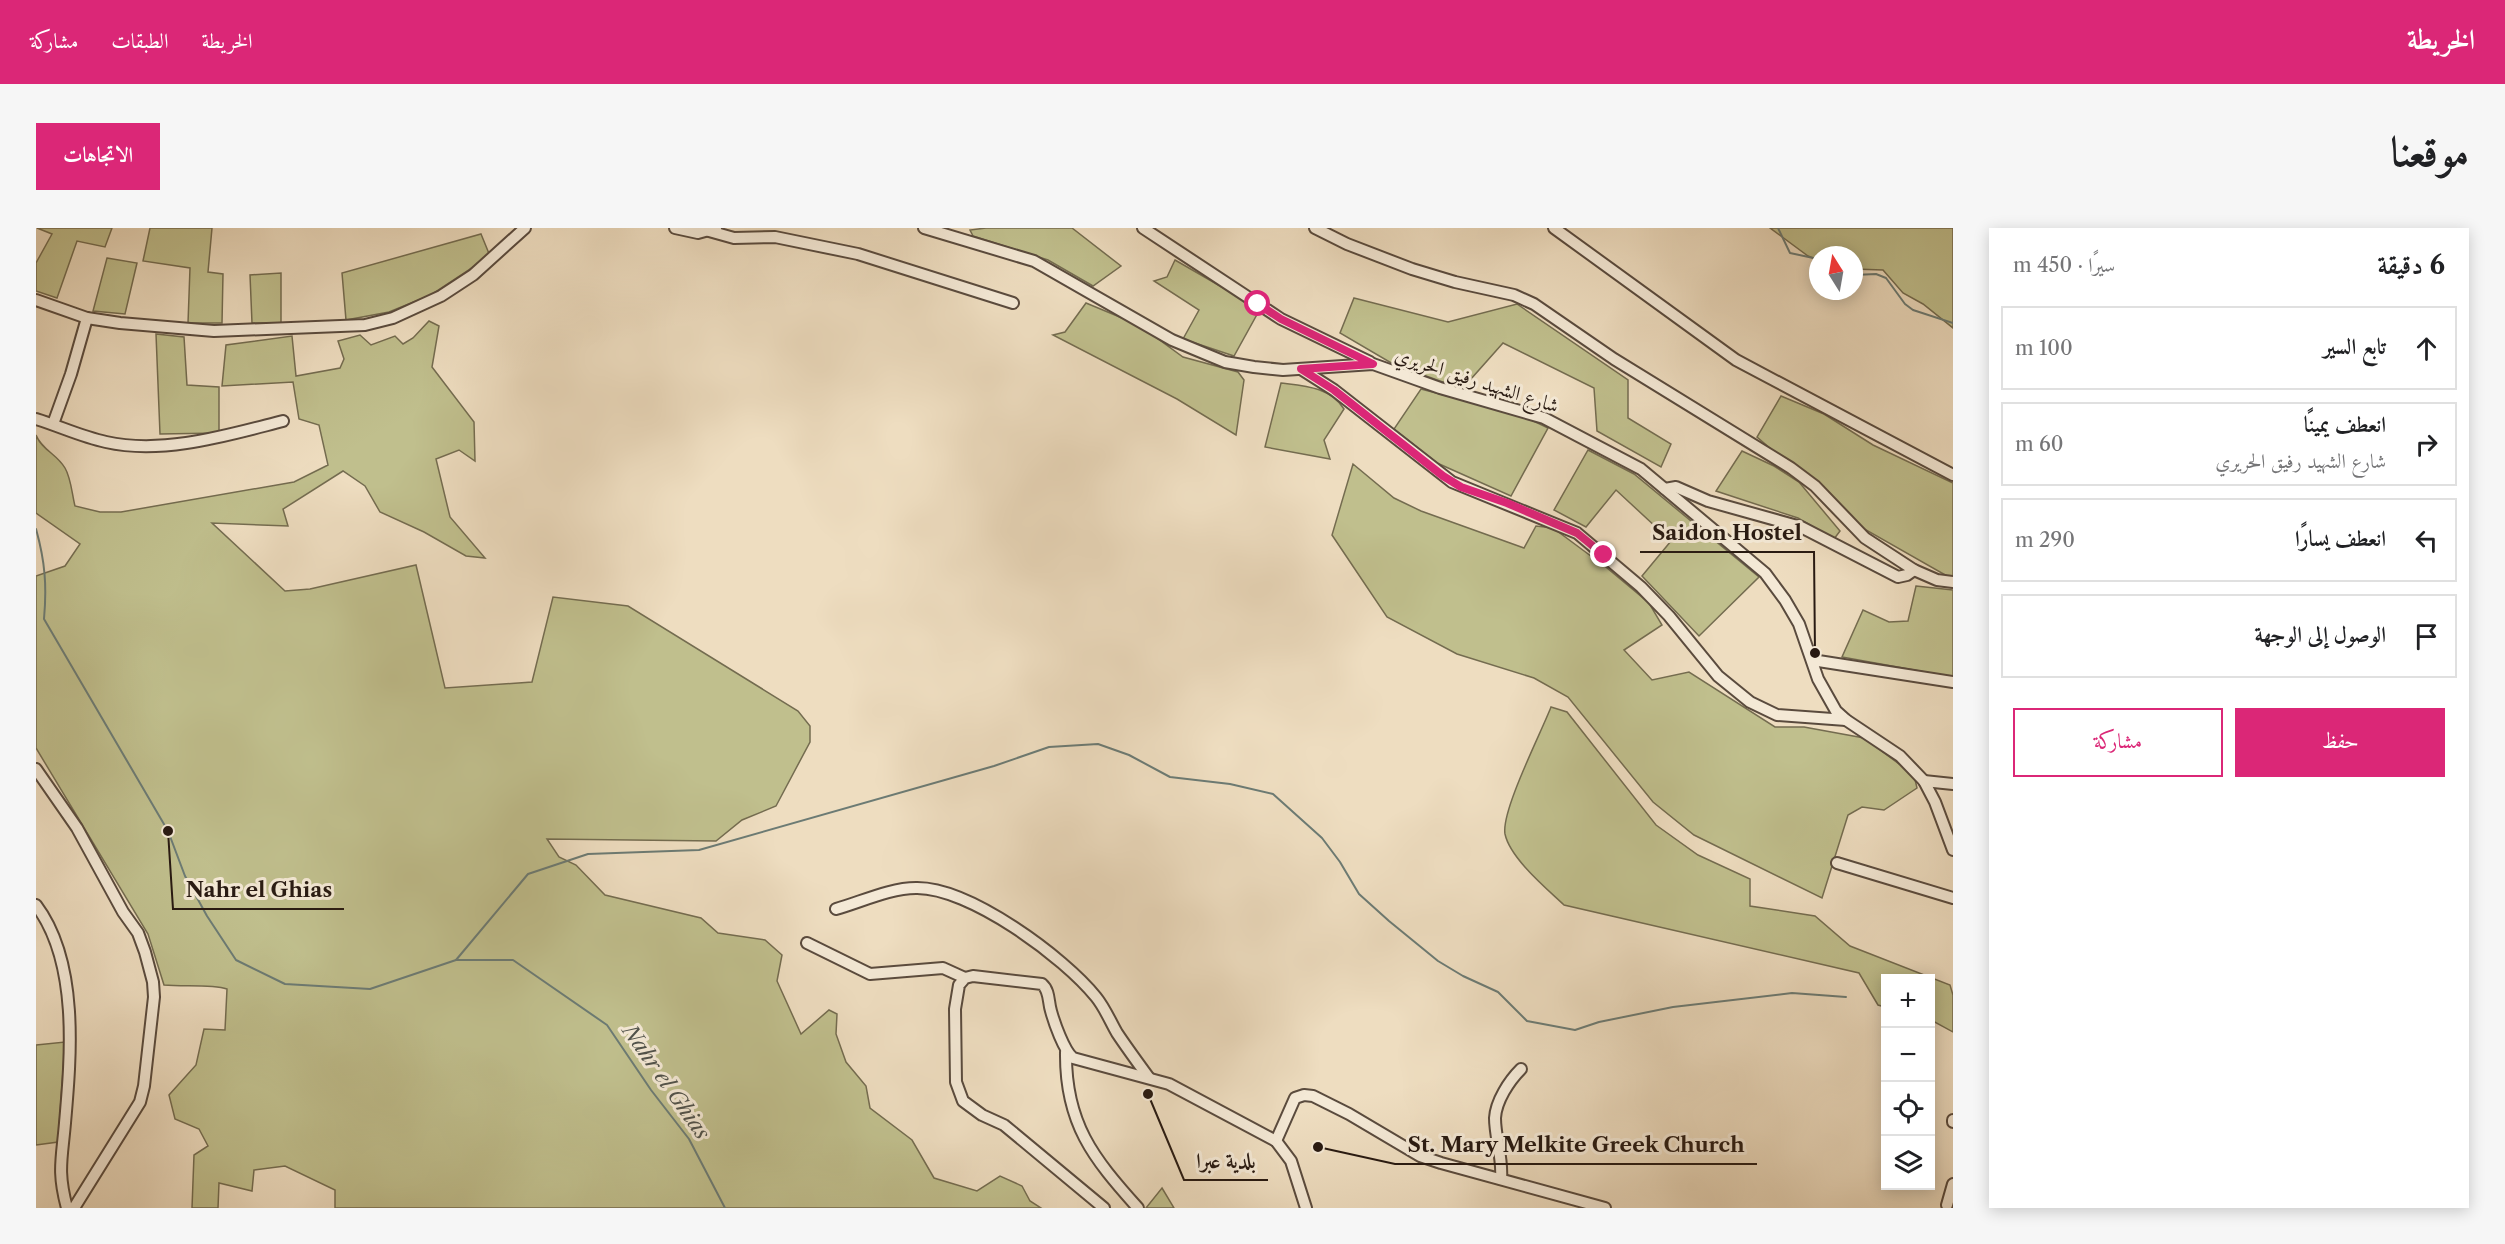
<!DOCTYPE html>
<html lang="ar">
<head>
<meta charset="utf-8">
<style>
	:root { --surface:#fff; --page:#f6f6f6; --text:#202124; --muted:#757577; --line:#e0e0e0; --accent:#db2777 }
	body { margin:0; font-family:"Libre Caslon Text",Amiri,serif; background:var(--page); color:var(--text); direction:rtl }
	.controls { position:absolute; right:18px; bottom:18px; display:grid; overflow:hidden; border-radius:0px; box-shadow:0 3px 15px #0003 }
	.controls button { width:54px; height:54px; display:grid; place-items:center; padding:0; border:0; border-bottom:2px solid var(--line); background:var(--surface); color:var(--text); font:30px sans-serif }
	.compass { position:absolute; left:1773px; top:18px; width:54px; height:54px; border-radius:50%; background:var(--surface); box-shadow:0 3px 15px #0003; rotate:349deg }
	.stop { position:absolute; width:18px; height:18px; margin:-14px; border:4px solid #db2777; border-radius:50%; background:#fff }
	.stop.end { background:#db2777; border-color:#fff; box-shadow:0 2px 6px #0008 }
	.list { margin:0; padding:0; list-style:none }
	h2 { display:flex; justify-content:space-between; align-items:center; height:78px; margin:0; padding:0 24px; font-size:26px }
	h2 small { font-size:20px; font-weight:400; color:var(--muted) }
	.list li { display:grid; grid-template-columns:39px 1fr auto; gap:18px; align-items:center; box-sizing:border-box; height:84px; margin:0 12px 12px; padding:0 12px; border:2px solid var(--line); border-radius:0px }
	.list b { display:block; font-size:22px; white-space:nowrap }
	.list p { margin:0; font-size:20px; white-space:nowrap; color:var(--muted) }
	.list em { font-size:20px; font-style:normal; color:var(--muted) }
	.actions { display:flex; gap:12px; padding:18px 24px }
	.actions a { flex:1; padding:14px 0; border:2px solid var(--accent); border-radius:0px; text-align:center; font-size:21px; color:var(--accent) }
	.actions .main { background:var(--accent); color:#fff }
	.icon { flex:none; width:33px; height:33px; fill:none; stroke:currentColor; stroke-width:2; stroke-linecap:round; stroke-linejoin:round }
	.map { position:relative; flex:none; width:1917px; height:980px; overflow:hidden; direction:ltr; border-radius:0px }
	header { display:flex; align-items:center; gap:36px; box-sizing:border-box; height:84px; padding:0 30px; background:var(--accent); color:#fff }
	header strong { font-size:28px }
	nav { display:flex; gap:33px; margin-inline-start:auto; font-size:21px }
	.intro { display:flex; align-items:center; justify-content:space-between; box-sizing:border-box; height:144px; padding:0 36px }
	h1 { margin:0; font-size:42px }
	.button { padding:15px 27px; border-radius:0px; background:var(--accent); color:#fff; font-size:21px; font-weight:700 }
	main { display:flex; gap:36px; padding:0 36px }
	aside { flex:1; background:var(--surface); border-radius:0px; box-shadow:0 3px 15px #0003 }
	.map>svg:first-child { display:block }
	.green { fill:#c0bf8d; stroke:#746c50; stroke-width:1.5 }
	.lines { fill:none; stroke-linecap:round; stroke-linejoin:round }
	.stream { stroke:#6c7b74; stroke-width:2 }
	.minor-casing { stroke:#5a4b3e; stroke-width:14 }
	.minor { stroke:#f4e9d6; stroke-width:10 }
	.route { stroke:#db2777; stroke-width:8 }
	.labels { text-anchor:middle; stroke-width:6; stroke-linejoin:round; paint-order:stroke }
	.street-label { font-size:20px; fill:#281a12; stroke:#f4e9d6 }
	.water-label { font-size:21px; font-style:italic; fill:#50524b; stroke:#f4e9d6 }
	.leader { fill:none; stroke:#281a12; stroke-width:2 }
	.callout-dot { fill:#281a12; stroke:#f4e9d6; stroke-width:2 }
	.callout-label { font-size:21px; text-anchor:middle; font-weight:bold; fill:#281a12; stroke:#f4e9d6; stroke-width:6; stroke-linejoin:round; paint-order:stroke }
</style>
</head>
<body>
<header>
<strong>الخريطة</strong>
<nav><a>الخريطة</a><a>الطبقات</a><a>مشاركة</a></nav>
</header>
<div class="intro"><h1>موقعنا</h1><a class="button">الاتجاهات</a></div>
<main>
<aside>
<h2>6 دقيقة<small>سيرًا · 450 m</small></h2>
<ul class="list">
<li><svg class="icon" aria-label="ahead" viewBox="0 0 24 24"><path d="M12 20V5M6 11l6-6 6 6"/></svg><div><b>تابع السير</b></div><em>100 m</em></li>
<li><svg class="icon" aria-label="right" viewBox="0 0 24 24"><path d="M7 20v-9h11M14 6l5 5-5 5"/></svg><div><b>انعطف يمينًا</b><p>شارع الشهيد رفيق الحريري</p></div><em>60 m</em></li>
<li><svg class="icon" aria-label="left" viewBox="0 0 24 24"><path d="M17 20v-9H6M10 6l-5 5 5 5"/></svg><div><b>انعطف يسارًا</b></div><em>290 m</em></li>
<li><svg class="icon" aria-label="arrive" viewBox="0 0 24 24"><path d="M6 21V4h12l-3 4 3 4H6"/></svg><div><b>الوصول إلى الوجهة</b></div></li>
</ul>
<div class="actions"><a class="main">حفظ</a><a>مشاركة</a></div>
</aside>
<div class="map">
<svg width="1917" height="980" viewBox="0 0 1917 980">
	<rect width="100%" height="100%" fill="#eeddc0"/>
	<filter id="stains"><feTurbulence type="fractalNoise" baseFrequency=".00333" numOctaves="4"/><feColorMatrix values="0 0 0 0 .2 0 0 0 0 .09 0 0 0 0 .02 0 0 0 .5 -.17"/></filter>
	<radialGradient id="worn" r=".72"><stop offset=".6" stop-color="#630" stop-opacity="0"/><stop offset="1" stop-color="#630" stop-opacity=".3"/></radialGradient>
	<g class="green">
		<polygon points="1,0 76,0 69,19 41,13 21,70 0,63 0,35 16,6"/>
		<polygon points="114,0 176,0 172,44 187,46 186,95 152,95 154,40 107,33"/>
		<polygon points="950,0 1036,0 1085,38 1057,58 1012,32 937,8 934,2"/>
		<polygon points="1734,0 1917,0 1917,100 1887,76 1867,65 1847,42 1818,41 1818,27 1782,27 1782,32 1772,28"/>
		<polygon points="445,6 454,28 395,67 353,84 310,92 306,45"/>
		<polygon points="71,30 101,35 89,86 57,83"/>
		<polygon points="1139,32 1224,81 1198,128 1147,111 1163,82 1118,53 1131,49"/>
		<polygon points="245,45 245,95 216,95 214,47"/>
		<polygon points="1318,70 1412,94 1481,76 1592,152 1592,190 1635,216 1625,239 1561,203 1558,160 1467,115 1426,161 1357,136 1304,105"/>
		<polygon points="1050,75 1103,97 1147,129 1202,144 1208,152 1200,207 1141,171 1017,107 1029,104"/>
		<path d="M 393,93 L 403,98 L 396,139 L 438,194 L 439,233 L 423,222 L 400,231 L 414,289 L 449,330 L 430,328 L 388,304 L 344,284 L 329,258 L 307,243 L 247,281 L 252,298 L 176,295 L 249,363 L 274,361 L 380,337 L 409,460 L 496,454 L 517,369 L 592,378 L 762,483 L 774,498 L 774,514 L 740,578 L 706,592 L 680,613 L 511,611 L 523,629 L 540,637 L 569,667 L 665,690 L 682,705 L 729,712 L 746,727 L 741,753 L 765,806 L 793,782 L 801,786 L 800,806 L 810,834 L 830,858 L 834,880 L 876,912 L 898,950 L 941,963 L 964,948 L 986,958 L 994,973 L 1005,980 L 299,980 L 299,962 L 249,938 L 218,942 L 216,963 L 183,955 L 182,980 L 156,980 L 158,927 L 172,918 L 163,901 L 139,891 L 133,867 L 160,837 L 168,801 L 189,802 L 191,761 C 175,756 147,759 128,757 L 112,706 L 0,520 L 0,348 L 29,338 L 44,316 L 0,285 L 0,207 C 6,222 21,226 29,240 C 35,250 36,266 39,278 L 64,284 L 85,284 L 258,254 L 292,237 L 283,197 L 263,191 L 257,154 L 186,158 L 190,117 L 256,108 L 260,148 L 304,140 L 308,131 L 302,113 L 324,107 L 335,117 L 359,108 L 367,116 L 377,110 Z"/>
		<polygon points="120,106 148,109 151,157 183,159 183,205 124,206"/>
		<path d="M 1245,155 C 1269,158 1294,159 1308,181 L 1288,212 L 1294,231 L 1229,219 Z"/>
		<polygon points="1385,161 1487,188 1512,200 1475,268 1401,235 1358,201"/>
		<polygon points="1745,168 1788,186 1837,217 1917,255 1917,349 1911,348 1830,302 1721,209"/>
		<polygon points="1552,222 1598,246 1723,349 1663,408 1606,348 1635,313 1580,262 1550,299 1518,282"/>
		<polygon points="1706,223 1738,238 1763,254 1804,303 1798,311 1762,290 1680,263"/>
		<polygon points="1317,236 1358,270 1385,283 1488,320 1500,298 1517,300 1571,340 1613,375 1626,397 1588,422 1616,452 1653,444 1739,499 1768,499 1828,510 1878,547 1881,560 1848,582 1826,579 1812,587 1786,670 1658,607 1617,574 1532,469 1498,450 1421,426 1351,389 1296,307"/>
		<polygon points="1880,358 1917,362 1917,449 1806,429 1827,382 1853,394 1872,393"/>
		<path d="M 1515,479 L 1531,484 L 1620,597 L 1662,627 L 1714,651 L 1714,678 L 1779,688 L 1814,718 L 1914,757 L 1917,767 L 1917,804 L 1895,792 L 1894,750 L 1850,750 L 1849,779 L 1842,777 L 1823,745 L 1528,677 C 1510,660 1474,630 1469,606 C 1465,583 1505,505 1515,479 Z"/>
		<polygon points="29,814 22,914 0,917 0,817"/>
		<polygon points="1126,960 1138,980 1110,980"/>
	</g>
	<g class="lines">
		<g class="stream">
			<polyline points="1742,0 1754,25 1782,31"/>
			<polyline points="1818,47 1840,46 1850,50 1869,76 1877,82 1917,95"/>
			<path d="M 0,301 C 9,333 11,358 8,391 L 132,603 L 149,648 L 171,688 L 200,732 L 249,756 L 334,761 L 420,732 L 477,732 L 571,797 L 615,862 L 653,911 L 689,980"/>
			<polyline points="420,732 492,646 552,626 663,622 958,538 1013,519 1062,516 1093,527 1134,549 1194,556 1237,566 1286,610 1304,634 1323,666 1353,693 1402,733 1427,748 1462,764 1491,793 1539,802 1563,794 1637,779 1756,765 1810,769"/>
		</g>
		<defs>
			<g id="minor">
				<polyline points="639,0 662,5 680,0"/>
				<polyline points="888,0 998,33 1136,112 1189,134 1218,139 1247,142 1337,136 1404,160 1508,190 1605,241 1729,345 1749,372 1763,396 1782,451 1800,483 1810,492 1864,528 1888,553 1899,574 1917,622"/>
				<polyline points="1107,0 1245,91 1334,134"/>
				<polyline points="1279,0 1311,16 1376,41 1419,54 1478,67 1498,76 1578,131 1755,240 1779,258 1829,310 1878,342 1871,347 1862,349 1765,299 1672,273 1640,259 1629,261"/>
				<polyline points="1518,0 1700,132 1917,247"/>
				<polyline points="673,3 698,10 739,9 822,26 977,75"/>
				<polyline points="0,72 51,90 84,95 178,103 329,97 357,90 405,68 437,47 489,0"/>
				<polyline points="1265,141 1298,162 1416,254 1541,305 1605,359 1633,388 1682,448 1714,474 1741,487 1810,492"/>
				<path d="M 0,191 C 23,198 46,209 70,214 C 127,227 192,207 247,193"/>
				<polyline points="17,196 35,146 51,90"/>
				<polyline points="1878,342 1901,352 1917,354"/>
				<polyline points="1776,432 1917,454"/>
				<polyline points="0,541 41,600 87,684 102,705 109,724 117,754 118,769 108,858 104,874 38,980"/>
				<polyline points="1888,553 1917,556"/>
				<polyline points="1801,635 1917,670"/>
				<path d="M 0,677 C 43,734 35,827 29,895 C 26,931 21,943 31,980"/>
				<path d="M 800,681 C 825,674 854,660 880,660 C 933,659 1028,729 1060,769 C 1069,780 1074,793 1081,805 C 1091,820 1102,835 1113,850"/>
				<polyline points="771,715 834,746 907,740 929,750"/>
				<path d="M 1030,824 C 1029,895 1057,930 1102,980"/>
				<polyline points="1917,892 1917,894"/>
				<polyline points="1240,913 1259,870 1268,867 1277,868 1313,886 1384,928 1405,935 1569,980"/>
				<path d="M 1465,951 C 1467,930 1459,910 1459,890 C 1460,873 1473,853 1485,841"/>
				<polyline points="1911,977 1917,956"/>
				<path d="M 1068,980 L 968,897 L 946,887 L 927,873 L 920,854 L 919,781 L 923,757 L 929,750 L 937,748 L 1006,756 C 1014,763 1012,774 1015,783 C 1018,794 1028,823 1037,830 L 1133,856 L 1240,913 L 1255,933 L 1270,980"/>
			</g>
		</defs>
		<use href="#minor" class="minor-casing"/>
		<use href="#minor" class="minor"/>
	</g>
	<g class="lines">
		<polyline class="route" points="1222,76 1245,91 1337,136 1265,141 1298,162 1407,248 1425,259 1471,275 1541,305 1568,327"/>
	</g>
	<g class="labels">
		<g class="street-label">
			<text transform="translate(1441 152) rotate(18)" y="7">شارع الشهيد رفيق الحريري</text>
		</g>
		<g class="water-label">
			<text transform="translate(630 854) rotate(55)" y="7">Nahr el Ghias</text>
		</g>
	</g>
	<path class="leader" d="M1779 425L1778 324H1604M132 603L137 681H308M1282 919L1359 936H1721M1112 866L1148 952H1232"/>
	<g class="callout-dot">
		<circle cx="1779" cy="425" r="6"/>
		<circle cx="132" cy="603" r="6"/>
		<circle cx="1282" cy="919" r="6"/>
		<circle cx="1112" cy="866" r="6"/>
	</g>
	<g class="callout-label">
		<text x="1691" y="312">Saidon Hostel</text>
		<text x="223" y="669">Nahr el Ghias</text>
		<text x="1540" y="924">St. Mary Melkite Greek Church</text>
		<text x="1190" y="940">بلدية عبرا</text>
	</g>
	<rect width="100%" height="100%" filter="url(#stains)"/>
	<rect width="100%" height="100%" fill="url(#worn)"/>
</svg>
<div class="controls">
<button>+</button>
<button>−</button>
<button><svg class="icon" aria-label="locate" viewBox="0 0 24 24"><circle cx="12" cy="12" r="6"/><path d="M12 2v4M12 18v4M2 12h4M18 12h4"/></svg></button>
<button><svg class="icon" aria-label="layers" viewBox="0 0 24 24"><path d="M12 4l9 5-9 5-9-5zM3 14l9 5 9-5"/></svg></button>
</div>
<svg class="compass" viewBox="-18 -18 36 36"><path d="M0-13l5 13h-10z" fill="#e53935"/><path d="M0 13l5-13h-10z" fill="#757577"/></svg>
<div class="stop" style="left:1222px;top:76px"></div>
<div class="stop end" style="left:1568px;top:327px"></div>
</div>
</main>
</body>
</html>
